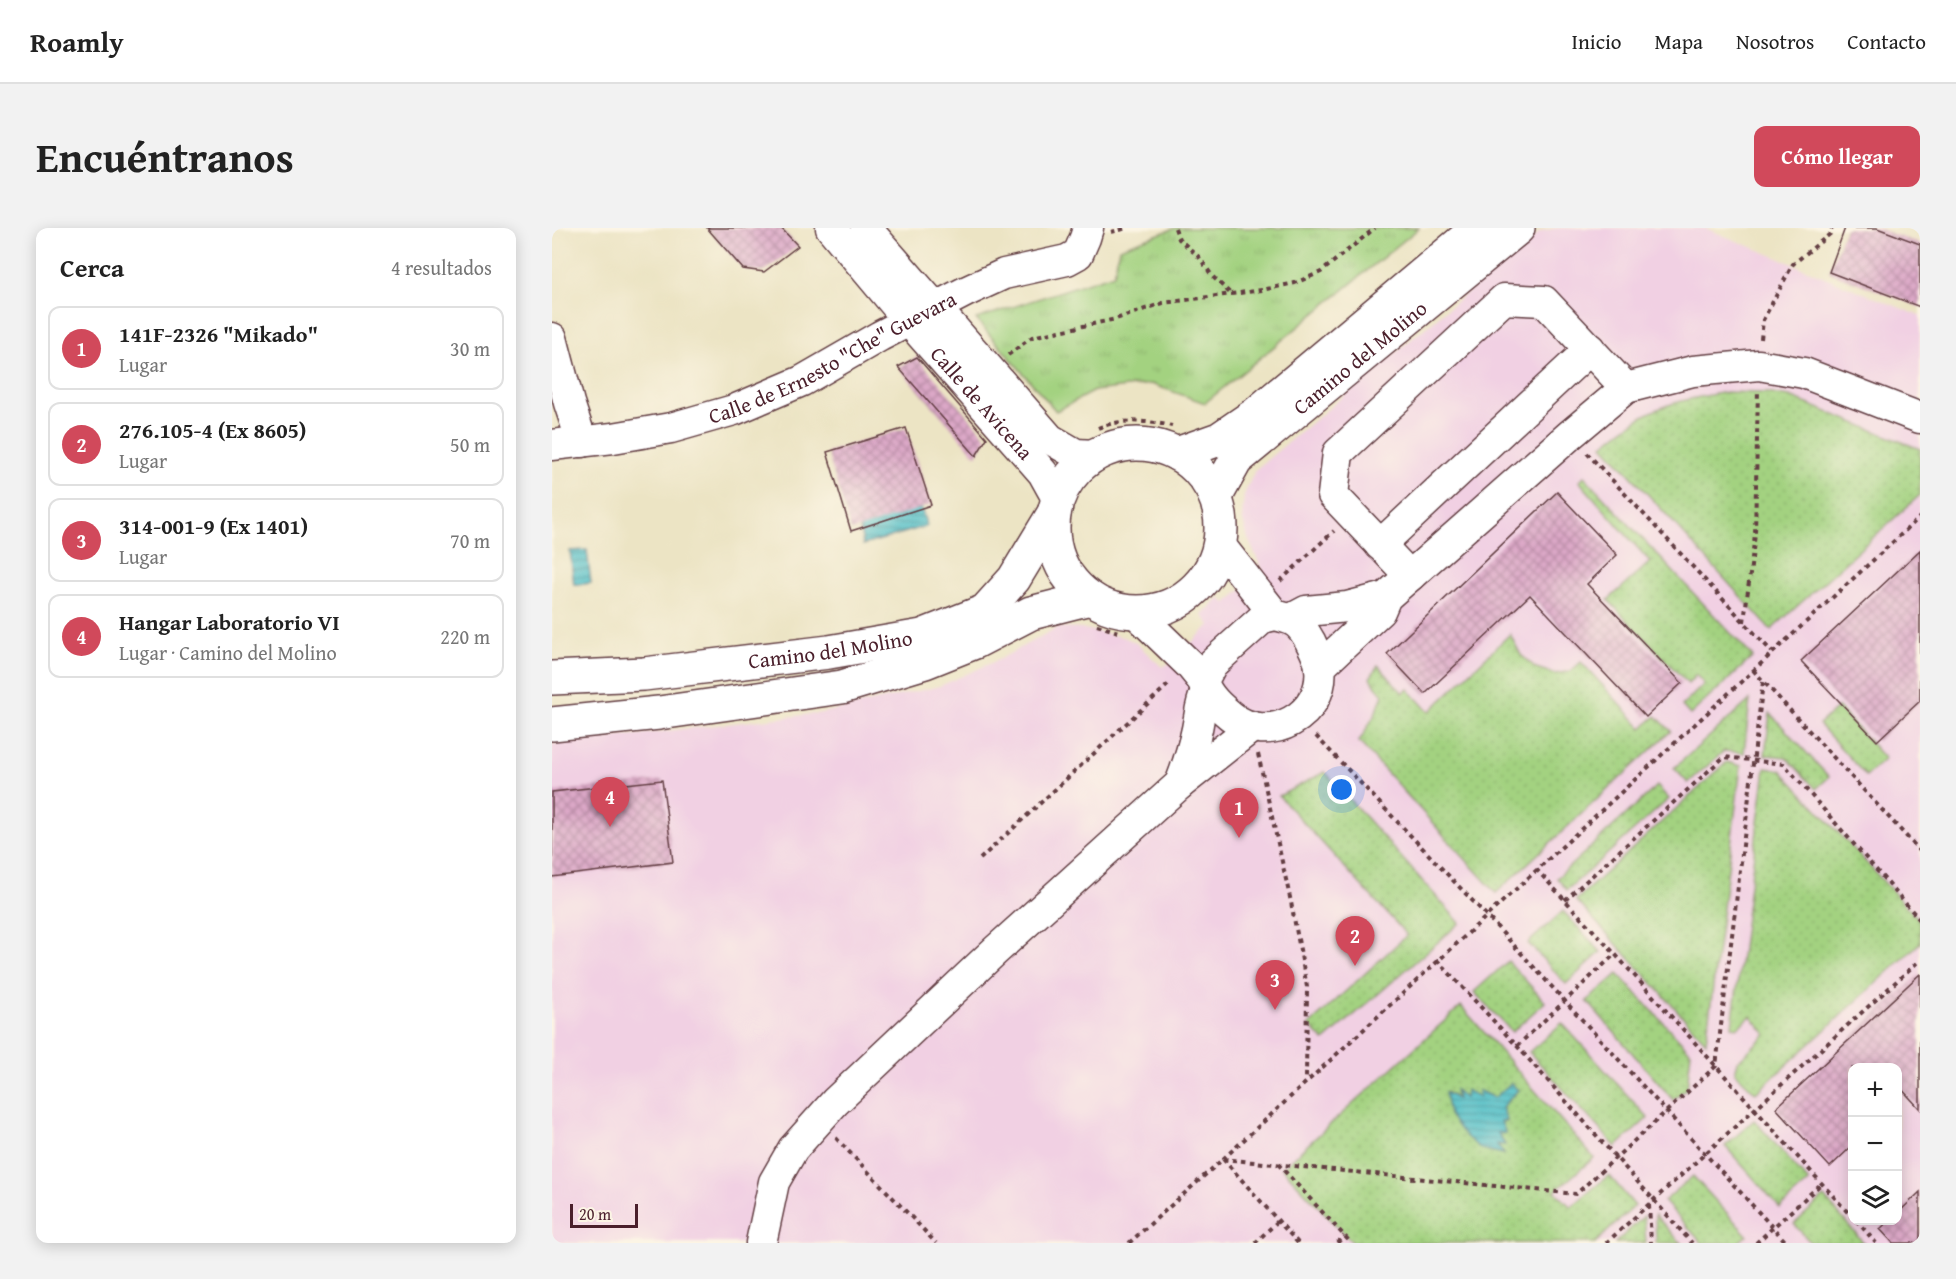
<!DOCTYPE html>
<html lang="es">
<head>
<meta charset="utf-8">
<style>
	:root { --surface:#fff; --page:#f2f2f2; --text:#222; --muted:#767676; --line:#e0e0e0; --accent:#d1495b }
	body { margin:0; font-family:"Gentium Book Plus",serif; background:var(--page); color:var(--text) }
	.controls { position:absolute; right:18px; bottom:18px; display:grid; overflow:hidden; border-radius:12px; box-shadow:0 3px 15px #0003 }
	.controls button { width:54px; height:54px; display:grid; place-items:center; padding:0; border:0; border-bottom:2px solid var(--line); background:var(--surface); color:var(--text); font:30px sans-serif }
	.scale { position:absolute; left:18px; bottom:15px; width:68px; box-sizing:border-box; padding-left:6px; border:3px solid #4a1f2b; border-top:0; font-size:16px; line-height:21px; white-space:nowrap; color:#4a1f2b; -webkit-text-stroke:4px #fcf5e5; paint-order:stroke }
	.you { position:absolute; left:790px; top:562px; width:21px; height:21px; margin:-15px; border:4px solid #fff; border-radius:50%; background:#1a73e8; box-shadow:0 0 0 9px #1a73e833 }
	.badge { display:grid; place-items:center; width:39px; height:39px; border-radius:50%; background:var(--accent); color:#fff; font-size:20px; font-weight:700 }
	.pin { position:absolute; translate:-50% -50px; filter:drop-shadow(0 2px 3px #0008) }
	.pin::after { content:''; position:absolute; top:32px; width:21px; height:18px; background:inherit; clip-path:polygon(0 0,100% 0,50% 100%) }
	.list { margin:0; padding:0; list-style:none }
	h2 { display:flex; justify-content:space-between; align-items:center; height:78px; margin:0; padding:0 24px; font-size:26px }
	h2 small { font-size:20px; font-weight:400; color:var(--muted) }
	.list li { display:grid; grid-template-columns:39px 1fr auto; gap:18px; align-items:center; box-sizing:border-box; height:84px; margin:0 12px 12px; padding:0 12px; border:2px solid var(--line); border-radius:12px }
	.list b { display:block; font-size:22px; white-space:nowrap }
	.list p { margin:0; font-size:20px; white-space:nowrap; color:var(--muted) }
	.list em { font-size:20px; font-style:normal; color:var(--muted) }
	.icon { flex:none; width:33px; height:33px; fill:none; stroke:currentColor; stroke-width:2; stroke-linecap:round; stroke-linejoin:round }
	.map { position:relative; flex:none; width:1368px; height:1015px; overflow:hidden; border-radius:12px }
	header { display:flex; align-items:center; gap:36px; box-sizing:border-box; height:84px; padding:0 30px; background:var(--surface); border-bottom:2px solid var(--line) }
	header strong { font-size:28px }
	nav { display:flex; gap:33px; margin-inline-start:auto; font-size:21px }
	.intro { display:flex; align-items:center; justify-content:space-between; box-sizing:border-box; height:144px; padding:0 36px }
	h1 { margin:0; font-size:42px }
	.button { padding:15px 27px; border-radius:12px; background:var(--accent); color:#fff; font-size:21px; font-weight:700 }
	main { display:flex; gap:36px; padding:0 36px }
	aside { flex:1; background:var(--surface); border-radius:12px; box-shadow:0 3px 15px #0003 }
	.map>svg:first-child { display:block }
	.built { fill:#f1d0e3; fill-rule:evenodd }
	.grass { fill:url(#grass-dots); stroke:#767856; stroke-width:1.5; fill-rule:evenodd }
	.park { fill:url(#park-tufts); stroke:#767856; stroke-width:1.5 }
	.water { fill:url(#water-rules); stroke:#4e707a; stroke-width:1.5 }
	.building { fill:url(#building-cross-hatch) }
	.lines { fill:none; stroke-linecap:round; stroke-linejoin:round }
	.minor-casing { stroke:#623d42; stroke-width:33 }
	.major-casing { stroke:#623d42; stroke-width:36 }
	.path { stroke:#623d42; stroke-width:4; stroke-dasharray:4.5 4.5; stroke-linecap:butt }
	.minor { stroke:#fff; stroke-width:30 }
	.major { stroke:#fff; stroke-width:33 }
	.labels { text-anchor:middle; stroke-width:5; stroke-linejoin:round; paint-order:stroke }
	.street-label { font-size:21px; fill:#4a1f2b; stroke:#fcf5e5 }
</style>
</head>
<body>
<header>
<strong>Roamly</strong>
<nav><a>Inicio</a><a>Mapa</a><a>Nosotros</a><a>Contacto</a></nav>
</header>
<div class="intro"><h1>Encuéntranos</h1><a class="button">Cómo llegar</a></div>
<main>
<aside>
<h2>Cerca<small>4 resultados</small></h2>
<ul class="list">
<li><span class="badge">1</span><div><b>141F-2326 &quot;Mikado&quot;</b><p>Lugar</p></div><em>30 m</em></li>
<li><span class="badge">2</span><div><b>276.105-4 (Ex 8605)</b><p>Lugar</p></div><em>50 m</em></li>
<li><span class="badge">3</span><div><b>314-001-9 (Ex 1401)</b><p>Lugar</p></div><em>70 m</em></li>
<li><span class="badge">4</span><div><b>Hangar Laboratorio VI</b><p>Lugar · Camino del Molino</p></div><em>220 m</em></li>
</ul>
</aside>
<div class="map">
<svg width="1368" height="1015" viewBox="0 0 1368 1015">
	<defs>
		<pattern id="grass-dots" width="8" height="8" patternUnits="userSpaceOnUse" patternTransform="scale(1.5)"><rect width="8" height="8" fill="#a3d280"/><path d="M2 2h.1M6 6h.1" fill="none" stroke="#8eb46f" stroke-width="1.8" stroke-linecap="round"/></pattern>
		<pattern id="park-tufts" width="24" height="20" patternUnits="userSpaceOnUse" patternTransform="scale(1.5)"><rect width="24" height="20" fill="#a3d280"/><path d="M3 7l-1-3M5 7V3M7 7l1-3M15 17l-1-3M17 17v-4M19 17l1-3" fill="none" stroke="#8eb46f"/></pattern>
		<pattern id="water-rules" width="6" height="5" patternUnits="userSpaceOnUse" patternTransform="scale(1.5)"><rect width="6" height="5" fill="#52c0c8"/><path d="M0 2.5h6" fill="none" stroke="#469ba3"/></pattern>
		<pattern id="building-cross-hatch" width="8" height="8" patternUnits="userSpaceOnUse" patternTransform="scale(1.5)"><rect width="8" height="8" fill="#dca8c7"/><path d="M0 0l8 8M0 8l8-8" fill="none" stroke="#b488a2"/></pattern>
	</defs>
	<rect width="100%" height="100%" fill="#fcf5e5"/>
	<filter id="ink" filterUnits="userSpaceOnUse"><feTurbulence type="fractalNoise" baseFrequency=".0167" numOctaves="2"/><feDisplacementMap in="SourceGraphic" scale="12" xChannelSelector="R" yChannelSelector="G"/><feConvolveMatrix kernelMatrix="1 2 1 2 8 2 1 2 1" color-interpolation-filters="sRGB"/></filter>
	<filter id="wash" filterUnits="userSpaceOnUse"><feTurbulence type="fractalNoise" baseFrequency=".008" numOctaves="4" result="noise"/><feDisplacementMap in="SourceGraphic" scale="24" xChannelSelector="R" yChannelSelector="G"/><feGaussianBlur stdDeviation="1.35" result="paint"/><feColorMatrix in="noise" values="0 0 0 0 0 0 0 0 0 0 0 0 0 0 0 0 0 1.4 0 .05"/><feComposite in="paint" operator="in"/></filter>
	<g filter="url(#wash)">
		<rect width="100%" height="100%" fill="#ece4c4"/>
		<path class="built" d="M 1006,0 L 1153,0 L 1368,88 L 1368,1015 L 0,1015 L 0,516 L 270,485 L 388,458 L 448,431 L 506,399 L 532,401 L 571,409 L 583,414 L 610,439 L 618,435 L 658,397 L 650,387 L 668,370 L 674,375 L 711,343 L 696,311 L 690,289 L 692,267 L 703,242 L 989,3 ZM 1300,840 L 1346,840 L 1346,992 L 1300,992 Z"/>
		<g class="grass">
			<path d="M 1174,164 L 1214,165 L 1238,169 L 1368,221 L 1368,267 L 1219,402 L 1051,217 C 1065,206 1080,193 1097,185 C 1121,173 1148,169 1174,164 Z"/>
			<polygon points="1032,248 1201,429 1138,487 1130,478 1152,456 1144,447 1136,456 1056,372 1098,334 1027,253"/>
			<polygon points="958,406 969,427 984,440 1003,446 1019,443 1029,434 1090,500 1104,488 1119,503 944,665 807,514 822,488 831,467 818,450 826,437 851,465 856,461 877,484"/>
			<polygon points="1198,472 1192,525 1172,523 1136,555 1122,540"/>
			<polygon points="1286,479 1333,531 1314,548 1267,496"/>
			<polygon points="1218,485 1277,549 1264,561 1234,529 1213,527"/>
			<polygon points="1175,534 1189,538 1154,814 1024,672"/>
			<polygon points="1213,540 1229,542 1368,693 1368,715 1204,865 1183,845 1186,833 1214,806 1199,788 1185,800 1180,798"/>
			<polygon points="773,544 908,695 772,813 757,797 855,707 727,568"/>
			<polygon points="1105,558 1117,571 1015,662 1005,650"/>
			<polygon points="1011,683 1049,724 1014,756 976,715"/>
			<polygon points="956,733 993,774 960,804 922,764"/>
			<polygon points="1066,746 1139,824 1135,860 1121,872 1035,773"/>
			<path d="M 909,778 L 1042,930 L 1003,963 L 1019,979 L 1057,947 L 1083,978 L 1043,1015 L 801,1015 L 730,940 ZM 966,862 L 950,879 L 955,893 L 949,892 L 953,906 L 945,904 L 952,916 L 945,915 L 951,926 L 894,864 L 905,871 L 914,871 L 914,863 L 928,870 L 926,863 L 942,870 Z"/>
			<polygon points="1010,795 1096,890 1064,919 977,824"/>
			<polygon points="1202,892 1257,954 1228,980 1173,918"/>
			<polygon points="1141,948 1195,1007 1186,1015 1150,1015 1112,973"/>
			<polygon points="1272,969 1312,1015 1259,1015 1242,996"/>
			<polygon points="1103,987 1129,1015 1104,1015"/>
			<polygon points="1092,988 1094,1015 1063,1015"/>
		</g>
		<polygon class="park" points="624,0 867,0 653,175 599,156 542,163 504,183 424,91 562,46 567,20"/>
		<g class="water">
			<polygon points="366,271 375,298 311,317 306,289"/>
			<polygon points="35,322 39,355 22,357 18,323"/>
			<polygon points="959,855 966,862 950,879 955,893 949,893 954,906 946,905 953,917 945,916 952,926 929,921 911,906 897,887 893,864 905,871 903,862 913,870 914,862 927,869 926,862 942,870"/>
		</g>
		<g id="blocks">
			<g class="building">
				<polygon points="155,0 229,0 246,18 212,44 191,41"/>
				<polygon points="1293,0 1325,0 1368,16 1368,79 1277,44"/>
				<polygon points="365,129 435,210 424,228 346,139"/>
				<polygon points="354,200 379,277 299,303 275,224"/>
				<polygon points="1005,264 1065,327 1035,356 1130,455 1094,489 978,367 873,466 835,426"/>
				<polygon points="1368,322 1368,473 1325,513 1249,433"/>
				<polygon points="110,552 121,634 0,649 0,564"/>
				<polygon points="1368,746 1368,881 1346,857 1346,840 1300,840 1300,918 1278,939 1224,880"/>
				<polygon points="1368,964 1368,1015 1341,1015 1328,1001 1337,993 1346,993 1346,985"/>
			</g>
		</g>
	</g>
	<g filter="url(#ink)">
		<use href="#blocks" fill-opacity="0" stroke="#623d42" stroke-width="1.5"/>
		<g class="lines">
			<defs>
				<g id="minor">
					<path id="s1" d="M 279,0 L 357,93 L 478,230 L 491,245 L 506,272"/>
					<polyline points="314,0 498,211 524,226 543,227"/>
					<polyline points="0,110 17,175 30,214"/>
					<path id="s2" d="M 0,217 L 61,210 L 119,200 L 182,182 L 250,153 L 328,108 L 413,64 L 452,46 L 515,32 L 526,26 L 533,10 L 536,0"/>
					<polyline points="668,317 723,387"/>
					<polyline points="828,317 1038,121"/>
					<polyline points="858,348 781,267 786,225 952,71 992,73 1074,160"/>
					<polyline points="583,384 638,437 651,453"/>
					<path d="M 723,387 C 744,392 748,395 758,413 C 762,421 767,430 768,439 C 774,487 716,519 679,488 C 668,479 655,468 651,453 L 660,436 L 711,390 Z"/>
					<polyline points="739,391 754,383 795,379 834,369"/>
					<polyline points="768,439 828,383 834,369 1018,207 1074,160 1141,143 1207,137 1252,145 1368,190"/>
					<path d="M 628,556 C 635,538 641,520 645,501 C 648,486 648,477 654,463"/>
					<polyline points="209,1015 222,954 241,921 283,874 443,723 628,556 700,499"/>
				</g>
				<g id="major">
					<circle cx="585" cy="300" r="84"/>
					<polyline points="625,226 667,211 705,185 926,0"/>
					<path id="s3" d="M 664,268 L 684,232 L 966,0"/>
					<path id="s4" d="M 0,450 L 92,446 L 277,424 L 370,408 L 433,383 L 462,351 L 502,285"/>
					<polyline points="0,496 107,485 290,459 373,434 423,414 479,385 538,370"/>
				</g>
			</defs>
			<use href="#minor" class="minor-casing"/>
			<use href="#major" class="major-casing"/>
			<g class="path">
				<polyline points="623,0 627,11 647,29 661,49 679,66"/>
				<polyline points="559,4 576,0"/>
				<polyline points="1209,111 1211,92 1241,36 1278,6 1280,0"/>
				<polyline points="456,127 480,109 564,91 611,75 710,62 743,55 769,44 823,0"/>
				<path d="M 546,200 C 570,190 595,193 620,198"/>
				<polyline points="1035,225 1220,424"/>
				<polyline points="728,353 782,303"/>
				<polyline points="1192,394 1203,306 1206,161"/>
				<polyline points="545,397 566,404"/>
				<polyline points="1201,442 1368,623"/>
				<polyline points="764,508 934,687 1235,1015"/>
				<polyline points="706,526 739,674 755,759 754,853"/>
				<polyline points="428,631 619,454"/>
				<polyline points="984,641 1063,726 1300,989"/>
				<polyline points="1013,672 1172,529 1232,536 1368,692"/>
				<polyline points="885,732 965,818 1140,1015"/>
				<polyline points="965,818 1063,726"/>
				<polyline points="284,910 384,1015"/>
				<polyline points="671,931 1024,966 1164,838 1211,454"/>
				<polyline points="671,931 746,1015"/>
				<polyline points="726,936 799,1015"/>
				<polyline points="1097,977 1099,1015"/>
				<polyline points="1304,992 1324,1015"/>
				<polyline points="577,1015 671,931 1368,289"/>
				<polyline points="703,1015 726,993"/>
				<polyline points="785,1015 792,1008"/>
				<polyline points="1054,1015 1368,732"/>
				<polyline points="1204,1015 1270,955"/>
			</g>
			<use href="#minor" class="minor"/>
			<use href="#major" class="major"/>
		</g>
	</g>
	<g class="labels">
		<g class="street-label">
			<text dy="7" stroke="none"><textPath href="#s2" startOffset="297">Calle de Ernesto "Che" Guevara</textPath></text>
			<text dy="7" stroke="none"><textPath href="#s3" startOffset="202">Camino del Molino</textPath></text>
			<text dy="7" stroke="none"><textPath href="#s1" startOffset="231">Calle de Avicena</textPath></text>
			<text dy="7" stroke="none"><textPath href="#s4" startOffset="280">Camino del Molino</textPath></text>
		</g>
	</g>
</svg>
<div class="controls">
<button>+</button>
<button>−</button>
<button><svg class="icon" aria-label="layers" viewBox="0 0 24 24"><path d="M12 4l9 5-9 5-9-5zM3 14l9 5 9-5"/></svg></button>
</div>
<div class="scale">20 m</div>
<div class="you"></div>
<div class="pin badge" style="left:687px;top:610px">1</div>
<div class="pin badge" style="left:803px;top:738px">2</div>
<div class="pin badge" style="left:723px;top:782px">3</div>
<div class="pin badge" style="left:58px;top:599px">4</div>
</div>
</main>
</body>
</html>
